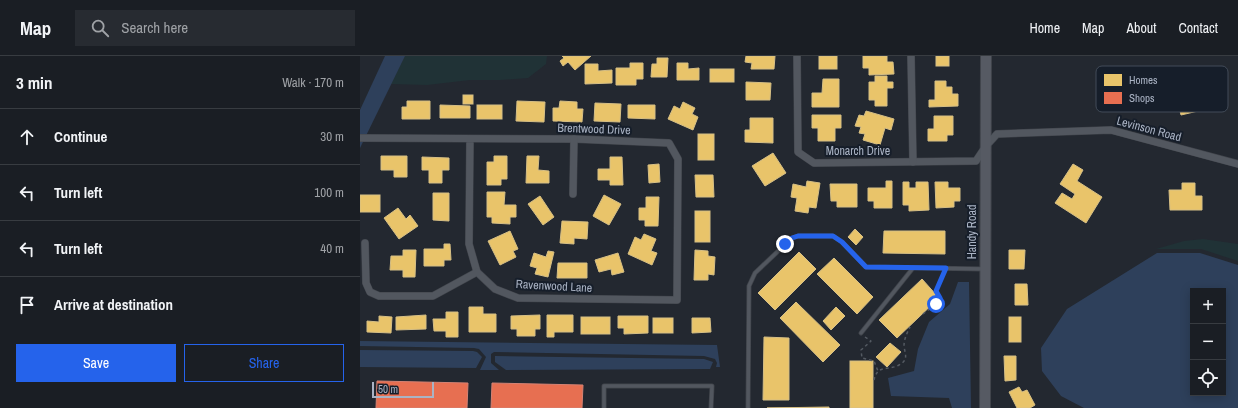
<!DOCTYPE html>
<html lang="en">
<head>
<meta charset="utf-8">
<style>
	:root { --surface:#1a1e24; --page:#272b31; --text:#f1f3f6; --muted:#9fa2a6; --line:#383c41; --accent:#2563eb }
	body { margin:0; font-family:"Archivo Narrow",sans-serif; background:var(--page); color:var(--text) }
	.controls { position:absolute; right:12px; bottom:12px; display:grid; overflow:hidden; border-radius:0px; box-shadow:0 2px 10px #0003 }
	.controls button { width:36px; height:36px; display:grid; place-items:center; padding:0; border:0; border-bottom:1px solid var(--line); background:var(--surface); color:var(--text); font:20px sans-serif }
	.scale { position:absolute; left:12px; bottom:10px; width:62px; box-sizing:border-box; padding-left:4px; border:2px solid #aab3c4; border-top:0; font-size:11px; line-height:14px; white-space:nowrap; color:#aab3c4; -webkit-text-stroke:3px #161e2a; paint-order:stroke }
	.stop { position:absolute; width:12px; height:12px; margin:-9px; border:3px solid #2563eb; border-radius:50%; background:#fff }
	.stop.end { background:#2563eb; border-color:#fff; box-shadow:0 1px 4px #0008 }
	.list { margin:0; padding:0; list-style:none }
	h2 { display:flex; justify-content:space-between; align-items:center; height:52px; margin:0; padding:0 16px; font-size:17px }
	h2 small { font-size:13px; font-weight:400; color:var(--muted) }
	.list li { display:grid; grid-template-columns:26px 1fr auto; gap:12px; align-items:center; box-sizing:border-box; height:56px; padding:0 16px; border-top:1px solid var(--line) }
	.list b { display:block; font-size:15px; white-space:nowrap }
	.list em { font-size:13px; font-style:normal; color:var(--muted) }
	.actions { display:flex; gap:8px; padding:12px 16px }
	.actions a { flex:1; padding:9px 0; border:1px solid var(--accent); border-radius:0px; text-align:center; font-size:14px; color:var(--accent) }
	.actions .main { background:var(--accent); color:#fff }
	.icon { flex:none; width:22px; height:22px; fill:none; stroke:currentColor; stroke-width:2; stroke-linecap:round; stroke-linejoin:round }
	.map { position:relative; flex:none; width:878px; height:352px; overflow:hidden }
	header { display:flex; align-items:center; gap:24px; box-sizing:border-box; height:56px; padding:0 20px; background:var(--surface); border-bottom:1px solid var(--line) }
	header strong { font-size:19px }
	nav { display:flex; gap:22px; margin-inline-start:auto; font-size:14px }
	.search { width:280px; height:36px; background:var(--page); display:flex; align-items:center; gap:10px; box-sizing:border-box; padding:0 14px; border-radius:0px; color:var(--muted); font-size:15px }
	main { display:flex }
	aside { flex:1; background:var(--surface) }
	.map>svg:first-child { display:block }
	.green { fill:#203236 }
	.water { fill:#2e405b; fill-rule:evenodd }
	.homes { fill:#e9c46a; stroke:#d6bf85 }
	.shops { fill:#e76f51; stroke:#d58374 }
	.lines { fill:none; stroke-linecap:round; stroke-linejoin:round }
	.lane-casing { stroke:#40444b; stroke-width:5 }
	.street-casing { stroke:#40444b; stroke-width:8 }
	.secondary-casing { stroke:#40444b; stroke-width:12 }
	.path { stroke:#545a62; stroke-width:1.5; stroke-dasharray:3 3; stroke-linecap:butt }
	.lane { stroke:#52575f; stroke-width:3.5 }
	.street { stroke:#52575f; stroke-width:7 }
	.secondary { stroke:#565a63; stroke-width:10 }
	.route { stroke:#2563eb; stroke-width:5 }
	.labels { text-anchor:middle; stroke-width:4; stroke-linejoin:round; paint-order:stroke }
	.street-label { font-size:12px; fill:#aab3c4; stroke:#161e2a }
	.key { fill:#161e2a; stroke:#424b58; stroke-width:1 }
	.key-label { font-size:11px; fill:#aab3c4 }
</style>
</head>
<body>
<header>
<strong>Map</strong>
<div class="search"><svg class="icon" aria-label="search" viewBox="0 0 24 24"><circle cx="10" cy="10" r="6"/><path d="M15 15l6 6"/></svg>Search here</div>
<nav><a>Home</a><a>Map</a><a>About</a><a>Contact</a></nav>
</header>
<main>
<aside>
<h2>3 min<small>Walk · 170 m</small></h2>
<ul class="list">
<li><svg class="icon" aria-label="ahead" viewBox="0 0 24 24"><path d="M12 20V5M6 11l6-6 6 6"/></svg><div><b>Continue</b></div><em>30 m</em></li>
<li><svg class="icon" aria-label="left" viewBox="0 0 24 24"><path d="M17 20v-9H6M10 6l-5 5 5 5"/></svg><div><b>Turn left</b></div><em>100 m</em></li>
<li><svg class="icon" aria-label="left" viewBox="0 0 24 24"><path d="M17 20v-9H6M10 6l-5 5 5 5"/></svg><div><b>Turn left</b></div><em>40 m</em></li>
<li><svg class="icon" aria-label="arrive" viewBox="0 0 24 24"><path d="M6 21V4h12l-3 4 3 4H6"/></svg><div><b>Arrive at destination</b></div></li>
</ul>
<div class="actions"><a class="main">Save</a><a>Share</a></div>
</aside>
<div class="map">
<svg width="878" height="352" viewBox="0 0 878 352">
	<rect width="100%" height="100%" fill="#232830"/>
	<g class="green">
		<polygon points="45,0 187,0 186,8 168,22 140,24 110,24 67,29 31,28"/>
		<polygon points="843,183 878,188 878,205 841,193 796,193 824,185"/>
	</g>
	<g class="water">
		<polygon points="25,0 45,0 0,92 0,54"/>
		<path d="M 797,197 L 840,197 L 878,209 L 878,352 L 724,352 L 701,340 L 682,315 L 681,292 L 707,253 ZM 833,235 L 863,235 L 863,337 L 833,337 Z"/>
		<polygon points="598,226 609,226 611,352 592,352 589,342 531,340 528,322 554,315 558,293 569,266 590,248"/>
		<polygon points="0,285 357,289 360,311 356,311 357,307 355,303 344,300 134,296 131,298 131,307 139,314 120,314 126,301 119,293 114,292 0,290"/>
		<polygon points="0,294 113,295 117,296 122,301 116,312 0,311"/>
		<polygon points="135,300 344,303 353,306 350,313 146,314 135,306"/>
	</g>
	<g class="homes">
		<polygon points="202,0 231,0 215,14 208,6 203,10 200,5 204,2"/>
		<polygon points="386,0 415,0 414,13 391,13 392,7 385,6"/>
		<rect x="459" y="0" width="18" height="13"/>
		<polygon points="503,0 527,0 527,6 533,6 534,18 509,19 509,12 503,12"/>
		<rect x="576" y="0" width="13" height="10"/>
		<polygon points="297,2 308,2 307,21 291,21 292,8 297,8"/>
		<polygon points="270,7 283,7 283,23 276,23 276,29 256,29 256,12 270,12"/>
		<polygon points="317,7 328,7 328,13 339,12 339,24 317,24"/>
		<polygon points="225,8 238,8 238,15 252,14 252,27 225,28"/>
		<rect x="350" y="13" width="24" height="13"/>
		<polygon points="836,17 837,23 831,24 833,30 845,27 851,52 821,59 818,47 824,45 818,21"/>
		<polygon points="515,20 527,20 527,26 533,26 533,32 527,32 527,50 515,50 515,44 509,44 509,26 515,26"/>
		<polygon points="463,23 479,23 479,51 452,51 452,37 462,37"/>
		<polygon points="575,25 586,25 586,31 592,31 592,38 598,38 598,50 569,51 569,44 575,44"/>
		<polygon points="386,26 411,27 410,44 386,44"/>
		<rect x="103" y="39" width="10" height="9"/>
		<polygon points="47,45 70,45 70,63 42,63 42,51 47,51"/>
		<polygon points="157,45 185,46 184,66 156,65"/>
		<polygon points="200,45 217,46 217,53 223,53 222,66 193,65 193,52 199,52"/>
		<polygon points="323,46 335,52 332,58 338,61 333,74 308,63 314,50 320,53"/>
		<polygon points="235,47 261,48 260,66 234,65"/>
		<polygon points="80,49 110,50 110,62 80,62"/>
		<rect x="117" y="49" width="25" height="14"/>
		<polygon points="268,49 295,49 295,63 268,62"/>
		<polygon points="506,55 534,63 531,74 525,72 520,89 503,84 505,78 499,77 501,71 495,70 499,59 504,60"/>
		<polygon points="452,59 481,59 481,72 475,72 475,85 458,85 458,72 452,72"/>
		<polygon points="574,60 593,60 593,79 587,79 587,85 568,85 568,73 574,73"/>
		<polygon points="390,62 413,62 413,87 385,86 385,74 390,74"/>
		<rect x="338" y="78" width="16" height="26"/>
		<polygon points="413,97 426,117 405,130 392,110"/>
		<polygon points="21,100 47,100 47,121 34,121 34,114 21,114"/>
		<polygon points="134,100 147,100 147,123 141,123 141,129 127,129 127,106 134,106"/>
		<polygon points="167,100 179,100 178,114 189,115 189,127 166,127"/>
		<polygon points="62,101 89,102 89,114 82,114 82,127 69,127 69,114 62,114"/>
		<polygon points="250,101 262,101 263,129 250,129 250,124 238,124 238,113 250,113"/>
		<polygon points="299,108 300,126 289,127 288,109"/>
		<polygon points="713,108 723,114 717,125 742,141 726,167 695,147 702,137 712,143 715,138 700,128"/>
		<polygon points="335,119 353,119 354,141 336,141"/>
		<polygon points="447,125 460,127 456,152 449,151 448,157 435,155 437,142 431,141 433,128 446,131"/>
		<polygon points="526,125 532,125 532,152 514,152 514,145 508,145 508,132 526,132"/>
		<polygon points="543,126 549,126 549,132 556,132 556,126 568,126 569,154 549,155 549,149 543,149"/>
		<polygon points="575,126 588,126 588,132 600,132 600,145 594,145 594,151 576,152"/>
		<polygon points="822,127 835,127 835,140 842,140 842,154 810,154 809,134 822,134"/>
		<polygon points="470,128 497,128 497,151 477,151 477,145 471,145"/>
		<polygon points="127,136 145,136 144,149 156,149 156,161 150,161 150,168 132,167 132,161 127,161"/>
		<polygon points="73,137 89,137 89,165 73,164"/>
		<rect x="0" y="139" width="20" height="17"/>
		<polygon points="244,139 261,148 249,169 233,160"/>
		<polygon points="180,140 194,161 183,169 168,148"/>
		<polygon points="286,141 299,141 298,170 285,170 285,164 279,164 279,152 286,152"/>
		<polygon points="38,152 46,163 50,159 58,170 39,183 24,162"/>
		<rect x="335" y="155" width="15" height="31"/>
		<polygon points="202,165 228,166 227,183 214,182 214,188 200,187"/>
		<polygon points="495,173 503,181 496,189 488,181"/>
		<polygon points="150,175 158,193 153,195 156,201 140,209 128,185"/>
		<polygon points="524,175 585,175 585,198 523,197"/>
		<polygon points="284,178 296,183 291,195 297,197 292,209 268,198 275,181 281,184"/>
		<polygon points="84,188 90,188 91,204 84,204 84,210 64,210 64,193 84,193"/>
		<polygon points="43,194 56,194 55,221 43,221 43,214 30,214 31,200 43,200"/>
		<polygon points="335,194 348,195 348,200 355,201 354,219 348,218 348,224 334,224"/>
		<polygon points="649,194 665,194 664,213 649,213"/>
		<polygon points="188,195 194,196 188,221 175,218 177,212 170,210 174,197 186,201"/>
		<polygon points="439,196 456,213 415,254 398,237"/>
		<polygon points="258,197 264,216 252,219 251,213 239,216 235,204"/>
		<polygon points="474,202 513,241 497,258 457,218"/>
		<polygon points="198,207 227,207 227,222 197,222"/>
		<polygon points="562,223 579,242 537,282 519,264"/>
		<polygon points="655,228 667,228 668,249 655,249"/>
		<polygon points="436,246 480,289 463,306 420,262"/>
		<polygon points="109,251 123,251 123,258 136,258 136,276 109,276"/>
		<polygon points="476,251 485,260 471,274 463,265"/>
		<polygon points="86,256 98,256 98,281 86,281 86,275 74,275 73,263 86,263"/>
		<polygon points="66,259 66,273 36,274 36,261"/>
		<polygon points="180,259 180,273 175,273 175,280 157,280 157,273 151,273 151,260"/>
		<polygon points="187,259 213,259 213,276 194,276 194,281 187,281"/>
		<polygon points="19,260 32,261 31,277 7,276 7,265 19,266"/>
		<polygon points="258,260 288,260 288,277 264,278 264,272 258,272"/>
		<rect x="221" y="261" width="29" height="17"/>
		<rect x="649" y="261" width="12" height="25"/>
		<rect x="293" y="262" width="20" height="15"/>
		<polygon points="332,262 350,262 351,276 332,277"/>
		<polygon points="404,281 429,282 429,344 403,344"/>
		<polygon points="530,287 541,296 527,311 516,301"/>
		<polygon points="644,300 656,300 656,324 645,325"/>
		<rect x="490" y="305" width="23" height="47"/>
		<polygon points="659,331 662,336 667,334 675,349 670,352 657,352 649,336"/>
		<polygon points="469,351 469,352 407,352"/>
	</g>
	<g class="shops">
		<polygon points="17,325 108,327 107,352 16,352"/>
		<polygon points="132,327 223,329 222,352 131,352"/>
	</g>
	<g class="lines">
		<defs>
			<g id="lane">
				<polyline points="501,277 553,212"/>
				<polyline points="244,352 244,330 352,330 351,352"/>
				<polyline points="388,352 389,230 395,217 432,182 438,180 473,180 482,186 506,211 624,213"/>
			</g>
			<g id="street">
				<polyline points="437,0 438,96 454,107 616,105 626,90 637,78 751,74 878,108"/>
				<polyline points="551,0 553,106"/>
				<polyline points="0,82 214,83 309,87 318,103 317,244 158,242 135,233 117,216 109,188 110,83"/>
				<polyline points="213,138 214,83"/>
				<polyline points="5,187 6,227 10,236 19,240 73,240 117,216"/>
			</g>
			<polyline id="secondary" points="625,352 626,0"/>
		</defs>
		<use href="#lane" class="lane-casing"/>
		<use href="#street" class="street-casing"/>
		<use href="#secondary" class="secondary-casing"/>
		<g class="path">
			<path d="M 563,258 C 569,253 579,248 579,240 L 576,235 L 584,218"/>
			<path d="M 505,281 L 511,285 L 501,294 L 502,302 L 514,305 L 518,315 C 525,311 532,313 539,309 C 549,304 545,298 544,290 C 544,283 547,277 550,271"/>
			<polyline points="514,324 515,320 518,315"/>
		</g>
		<use href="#lane" class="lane"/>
		<use href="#street" class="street"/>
		<use href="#secondary" class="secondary"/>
	</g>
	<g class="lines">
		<polyline class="route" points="425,188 432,182 438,180 473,180 482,186 506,211 586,212 576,235 580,242 576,248"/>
	</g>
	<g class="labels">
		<g class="street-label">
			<text transform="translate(234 73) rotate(2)" y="4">Brentwood Drive</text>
			<text transform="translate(789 73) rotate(15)" y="4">Levinson Road</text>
			<text x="498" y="99">Monarch Drive</text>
			<text transform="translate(612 176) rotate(-90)" y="4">Handy Road</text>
			<text transform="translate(194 230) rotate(3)" y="4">Ravenwood Lane</text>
		</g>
	</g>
	<rect x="736" y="10" width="132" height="46" rx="6" class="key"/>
	<rect x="744" y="18" width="18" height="12" fill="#e9c46a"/>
	<rect x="744" y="36" width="18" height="12" fill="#e76f51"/>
	<g class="key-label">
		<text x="769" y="28">Homes</text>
		<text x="769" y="46">Shops</text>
	</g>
</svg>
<div class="controls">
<button>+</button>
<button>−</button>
<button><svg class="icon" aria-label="locate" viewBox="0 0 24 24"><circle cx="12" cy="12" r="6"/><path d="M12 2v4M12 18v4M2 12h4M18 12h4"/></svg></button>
</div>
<div class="scale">50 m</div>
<div class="stop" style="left:576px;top:248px"></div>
<div class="stop end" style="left:425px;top:188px"></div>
</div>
</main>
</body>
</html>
